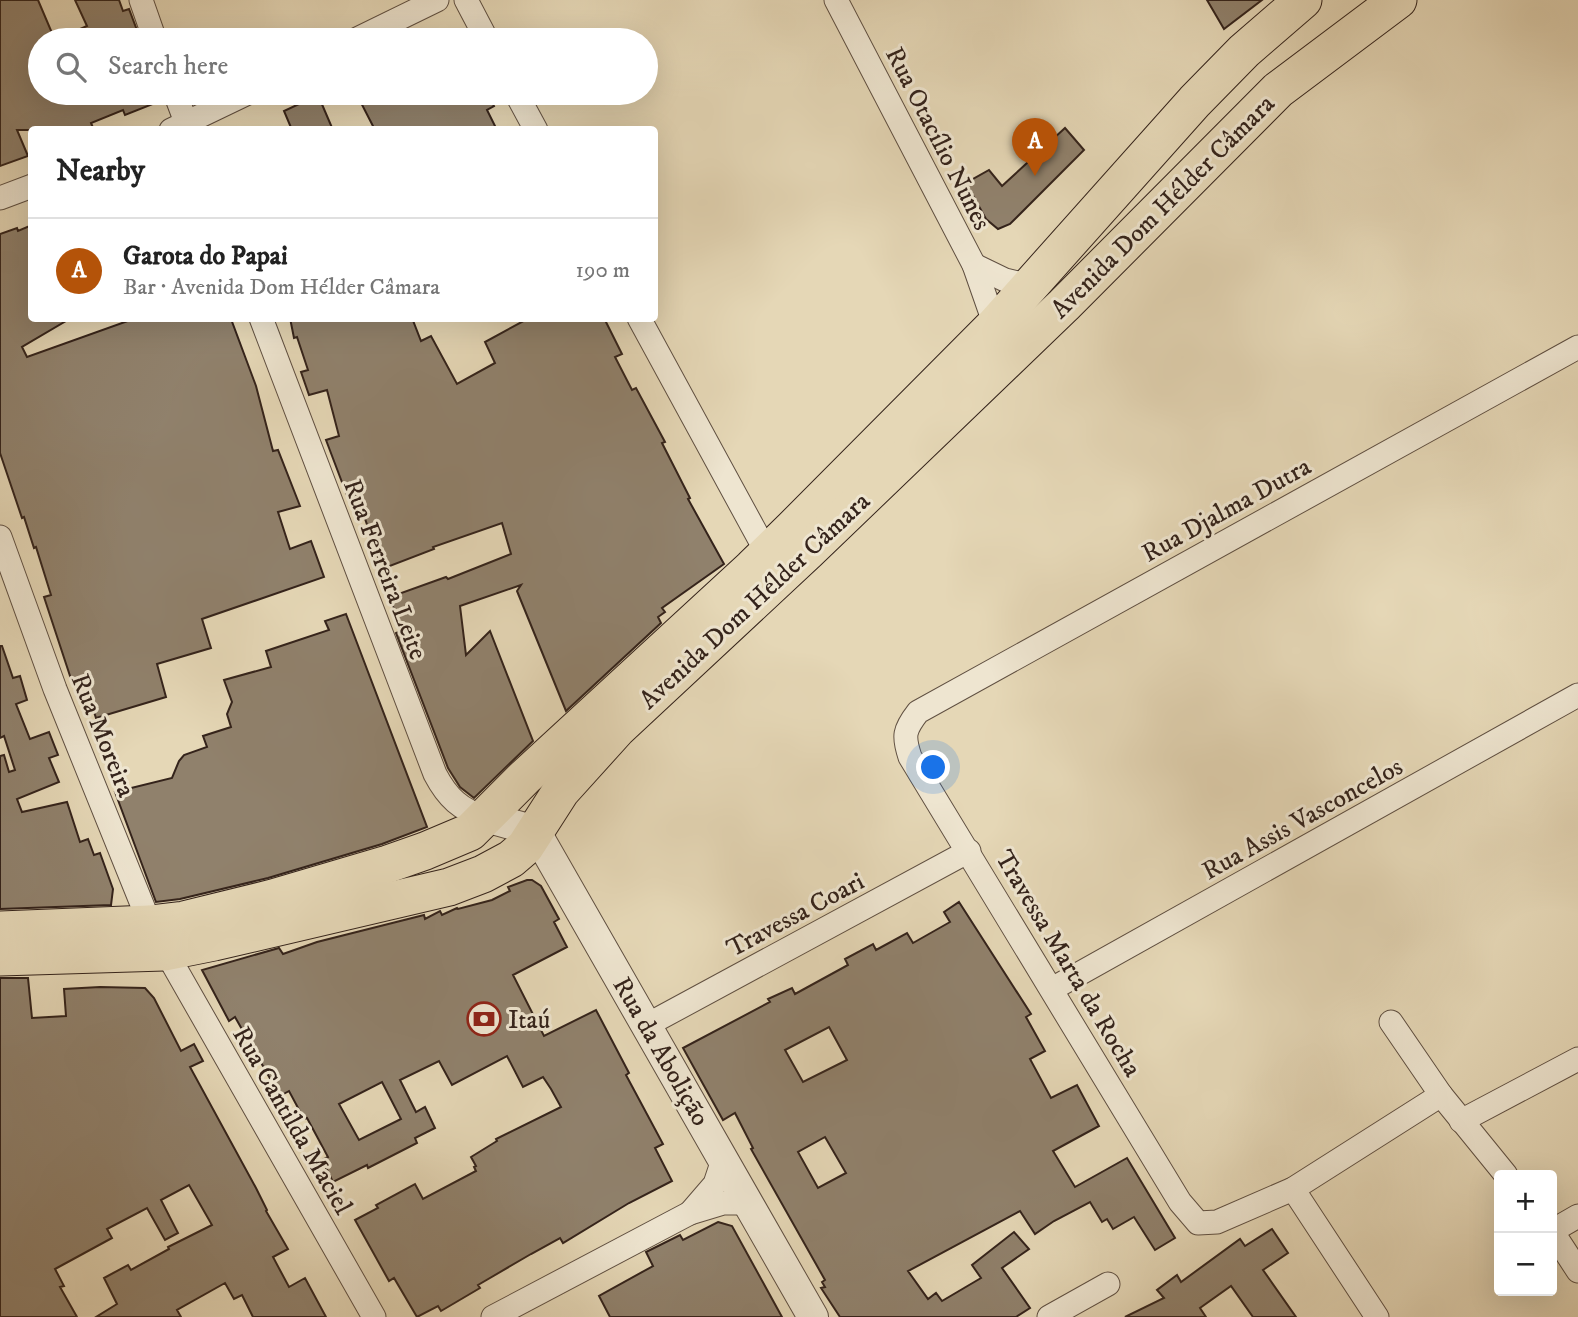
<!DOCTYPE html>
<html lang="en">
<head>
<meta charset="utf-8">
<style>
	:root { --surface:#fff; --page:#f2f2f2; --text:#222; --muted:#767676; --line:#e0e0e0; --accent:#b45309 }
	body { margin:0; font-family:"IM FELL DW Pica",serif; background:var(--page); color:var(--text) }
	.controls { position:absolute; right:21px; bottom:21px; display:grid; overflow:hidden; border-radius:7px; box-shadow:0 7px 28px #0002 }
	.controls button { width:63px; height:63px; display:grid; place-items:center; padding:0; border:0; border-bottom:2px solid var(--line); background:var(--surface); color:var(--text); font:35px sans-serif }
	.you { position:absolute; left:934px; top:768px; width:24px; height:24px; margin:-18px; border:5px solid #fff; border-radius:50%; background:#1a73e8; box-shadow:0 0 0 10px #1a73e833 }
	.badge { display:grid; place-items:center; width:46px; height:46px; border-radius:50%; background:var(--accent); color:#fff; font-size:23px; font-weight:700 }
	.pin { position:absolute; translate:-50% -58px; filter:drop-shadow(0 2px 4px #0008) }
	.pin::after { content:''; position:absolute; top:37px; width:24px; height:21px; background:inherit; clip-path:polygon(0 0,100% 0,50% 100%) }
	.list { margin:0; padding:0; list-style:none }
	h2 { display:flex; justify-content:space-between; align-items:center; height:91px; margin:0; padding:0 28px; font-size:30px }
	h2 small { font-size:23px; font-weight:400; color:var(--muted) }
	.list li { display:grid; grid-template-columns:46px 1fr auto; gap:21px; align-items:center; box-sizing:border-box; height:105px; padding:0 28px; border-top:2px solid var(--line) }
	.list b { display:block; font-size:26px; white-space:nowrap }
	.list p { margin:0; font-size:23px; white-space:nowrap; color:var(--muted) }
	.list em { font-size:23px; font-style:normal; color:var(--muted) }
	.icon { flex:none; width:38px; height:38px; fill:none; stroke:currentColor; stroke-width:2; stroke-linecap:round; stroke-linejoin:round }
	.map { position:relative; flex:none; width:1578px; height:1317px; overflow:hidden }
	.search { position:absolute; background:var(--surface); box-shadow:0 7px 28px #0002; left:28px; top:28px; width:630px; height:77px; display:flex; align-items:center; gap:18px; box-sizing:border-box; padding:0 24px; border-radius:38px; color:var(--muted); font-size:26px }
	.panel { position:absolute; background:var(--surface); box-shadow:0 7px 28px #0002; left:28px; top:126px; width:630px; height:196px; border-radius:7px }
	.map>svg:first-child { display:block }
	.building { fill:#90816c; stroke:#34231b; stroke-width:2; fill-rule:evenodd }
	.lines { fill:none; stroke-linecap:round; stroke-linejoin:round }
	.minor-casing { stroke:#605042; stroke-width:25 }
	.tertiary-casing { stroke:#605042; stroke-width:32 }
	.primary-casing { stroke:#34231b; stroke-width:39 }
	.minor { stroke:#eee5d0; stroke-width:23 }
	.tertiary { stroke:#eee5d0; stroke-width:30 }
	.primary { stroke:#e5d7b6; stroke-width:37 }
	.labels { text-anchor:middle; stroke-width:6; stroke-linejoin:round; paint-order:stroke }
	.street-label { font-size:26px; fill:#34231b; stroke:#eee5d0 }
	.poi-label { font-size:26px; fill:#34231b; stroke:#eee5d0; text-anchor:start }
</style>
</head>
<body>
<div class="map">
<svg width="1578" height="1317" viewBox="0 0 1578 1317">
	<rect width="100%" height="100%" fill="#e5d7b6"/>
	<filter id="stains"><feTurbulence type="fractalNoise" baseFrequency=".00286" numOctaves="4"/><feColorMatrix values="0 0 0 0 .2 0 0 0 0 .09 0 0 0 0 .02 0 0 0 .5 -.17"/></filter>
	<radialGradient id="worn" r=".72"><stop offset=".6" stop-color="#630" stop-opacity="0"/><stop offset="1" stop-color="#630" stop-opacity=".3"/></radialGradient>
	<g class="building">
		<polygon points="0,0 38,0 55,40 40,40 40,93 161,93 163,100 125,115 123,110 91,123 94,130 17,130 28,156 0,166"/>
		<polygon points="75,0 119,0 123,11 129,9 138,33 119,40 55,40 87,26"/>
		<polygon points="1207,0 1262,0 1224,29"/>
		<polygon points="356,93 487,93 494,106 487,110 497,130 375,130"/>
		<polygon points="318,95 333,130 292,130 284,111"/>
		<polygon points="1065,128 1084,150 1010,224 998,229 986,219 966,183 989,170 1002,186"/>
		<polygon points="32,225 32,318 71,318 22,347 27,357 136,318 231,319 256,386 273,451 278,450 300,506 278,512 290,549 311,541 324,577 202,619 211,648 157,664 166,697 96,718 84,681 73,685 44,597 51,595 36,547 34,548 24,517 22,518 0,453 0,234 17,228 18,231"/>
		<polygon points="290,318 412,318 421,341 431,336 457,384 495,363 485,342 529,318 604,318 622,354 615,357 632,390 636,388 665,442 662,443 690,498 688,499 724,564 662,608 665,612 658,617 661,623 566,711 517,591 521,585 460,606 466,655 490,631 533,741 474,798 460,787 448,768 396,633 401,631 390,597 446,577 448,579 511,554 502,523 433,547 434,549 382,569 357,495 348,498 326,440 339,436 327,390 309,395 301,372 308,370 297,337 294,338"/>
		<polygon points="346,614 427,827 382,844 268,878 180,899 156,902 115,792 172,778 179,761 184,755 207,747 203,736 231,727 227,714 232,702 224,680 271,667 266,651 329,630 325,621"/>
		<polygon points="0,646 2,646 13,678 20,676 27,700 16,704 30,739 49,732 58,755 49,758 59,782 17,799 22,812 67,802 80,842 88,839 94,855 100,853 113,889 111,905 0,909 0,756 4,755 9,772 15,770 4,736 0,738"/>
		<path d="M 527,880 L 532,880 L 541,886 L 559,919 L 554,922 L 567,947 L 513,975 L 544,1036 L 596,1010 L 629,1073 L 626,1075 L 663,1144 L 655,1148 L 672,1181 L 629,1203 L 563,1243 L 560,1238 L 531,1254 L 478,1285 L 480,1288 L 441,1311 L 438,1306 L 417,1317 L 394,1278 L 389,1281 L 355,1220 L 378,1208 L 376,1205 L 415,1184 L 423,1199 L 476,1171 L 474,1167 L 476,1166 L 471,1157 L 497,1141 L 496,1139 L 561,1107 L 551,1089 L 543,1077 L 523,1087 L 507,1056 L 452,1085 L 439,1061 L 400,1080 L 416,1112 L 425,1107 L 435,1128 L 415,1138 L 417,1143 L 368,1168 L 367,1165 L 333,1182 L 322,1160 L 328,1157 L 307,1118 L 304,1119 L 289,1091 L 280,1096 L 235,1017 L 229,1021 L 202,970 L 279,948 L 283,954 L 317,942 L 424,915 L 425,919 L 440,911 L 442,915 L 457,908 L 458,909 L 492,900 L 510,891 L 508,887 ZM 382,1082 L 401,1119 L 359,1140 L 339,1104 Z"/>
		<path d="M 959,902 L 1031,1014 L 1026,1017 L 1045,1051 L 1030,1059 L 1051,1098 L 1077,1085 L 1099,1126 L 1053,1151 L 1075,1187 L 1127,1158 L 1175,1238 L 1155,1250 L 1134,1217 L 1113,1229 L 1107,1219 L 1102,1222 L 1090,1202 L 1054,1221 L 1035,1234 L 1020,1211 L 908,1271 L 928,1299 L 936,1293 L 942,1301 L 981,1278 L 972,1265 L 1014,1232 L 1029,1249 L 1002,1268 L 1030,1308 L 1016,1317 L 840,1317 L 821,1288 L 825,1287 L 822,1282 L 825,1280 L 751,1149 L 753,1148 L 735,1113 L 723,1120 L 683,1048 L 770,1002 L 768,999 L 792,988 L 795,994 L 848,965 L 845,959 L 873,944 L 876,950 L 907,933 L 913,943 L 950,922 L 944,912 ZM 829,1027 L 847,1060 L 803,1082 L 785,1050 ZM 825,1137 L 846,1173 L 818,1188 L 798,1152 Z"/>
		<polygon points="0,978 28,978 32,1018 66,1016 64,989 100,987 145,988 154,998 181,1051 194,1044 203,1061 190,1067 256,1188 267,1210 266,1211 288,1249 273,1257 289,1287 305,1278 326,1317 253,1317 242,1295 234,1299 225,1283 177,1310 181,1317 96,1317 117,1304 104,1278 128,1265 131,1270 169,1249 168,1247 212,1225 189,1185 161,1200 178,1233 165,1240 147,1208 107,1229 112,1238 55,1269 64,1286 60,1287 77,1317 0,1317"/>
		<polygon points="718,1222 732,1226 782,1317 610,1317 599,1296 653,1266 646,1252 680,1235 683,1240"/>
		<polygon points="1272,1229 1288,1253 1263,1270 1296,1317 1253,1317 1231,1286 1200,1308 1206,1317 1125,1317 1164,1298 1157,1290 1177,1275 1181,1282 1240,1239 1245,1246"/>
	</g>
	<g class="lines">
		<defs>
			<g id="minor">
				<polyline points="141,0 155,40"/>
				<polyline points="466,0 487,40"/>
				<polyline points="836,0 974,265 995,325"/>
				<polyline points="355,40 437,0"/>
				<polyline points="175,93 189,130"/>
				<polyline points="516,93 536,130"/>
				<polyline points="171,130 248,93"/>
				<polyline points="0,198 32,186"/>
				<polyline points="974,265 1005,280 1031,286"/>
				<path d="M 261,318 L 435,774 C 447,797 461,811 486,817"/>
				<polyline points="639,318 767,553"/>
				<polyline points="0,537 55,689 150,924 374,1317"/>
				<polyline points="1052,989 1578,695"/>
				<polyline points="1391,1022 1441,1095 1506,1175"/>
				<polyline points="647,1025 969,851"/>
				<path d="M 1441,1095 L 1293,1189 L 1217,1222 L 1198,1223 L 1180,1202 L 910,757 C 903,736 904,730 918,712 L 1578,347"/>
				<polyline points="1461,1121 1578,1059"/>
				<polyline points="1293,1189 1377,1317"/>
				<polyline points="690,1213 715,1184 723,1160"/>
				<polyline points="1552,1231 1578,1271"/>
				<polyline points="1552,1231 1578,1216"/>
				<polyline points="493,1317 690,1213 723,1203 748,1203"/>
				<polyline points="1049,1317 1108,1284"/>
			</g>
			<polyline id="tertiary" points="486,817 535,831 813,1317"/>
			<g id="primary">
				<polyline points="0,930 150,924 184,920 273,898 388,864 425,851 470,832 525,777 752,568 792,529 995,325 1195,101 1244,51 1303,0"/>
				<polyline points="0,957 164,952 214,942 449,887 483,874 511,859 525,847 561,791 617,729 808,551 1064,305 1278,90 1398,0"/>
			</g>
		</defs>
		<use href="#minor" class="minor-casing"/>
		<use href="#tertiary" class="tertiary-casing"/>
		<use href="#primary" class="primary-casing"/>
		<use href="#minor" class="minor"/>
		<use href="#tertiary" class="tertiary"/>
		<use href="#primary" class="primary"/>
	</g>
	<defs>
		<symbol id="bank-ring" viewBox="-11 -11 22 22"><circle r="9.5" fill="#eee5d0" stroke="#8f2418" stroke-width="1.5"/><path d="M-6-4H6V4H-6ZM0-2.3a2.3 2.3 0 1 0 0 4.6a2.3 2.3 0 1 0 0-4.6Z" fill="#8f2418"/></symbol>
	</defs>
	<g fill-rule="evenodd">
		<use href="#bank-ring" x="465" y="1000" width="38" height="38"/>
	</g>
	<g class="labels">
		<g class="street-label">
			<text transform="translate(939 138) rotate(63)" y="9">Rua Otacílio Nunes</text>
			<text transform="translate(1162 206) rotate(-45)" y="9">Avenida Dom Hélder Câmara</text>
			<text transform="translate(1226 509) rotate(-29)" y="9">Rua Djalma Dutra</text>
			<text transform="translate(386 569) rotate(69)" y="9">Rua Ferreira Leite</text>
			<text transform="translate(754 600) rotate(-43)" y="9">Avenida Dom Hélder Câmara</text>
			<text transform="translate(104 735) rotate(68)" y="9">Rua Moreira</text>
			<text transform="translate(1302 818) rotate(-29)" y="9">Rua Assis Vasconcelos</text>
			<text transform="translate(795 914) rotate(-28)" y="9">Travessa Coari</text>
			<text transform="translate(1069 963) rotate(59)" y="9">Travessa Marta da Rocha</text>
			<text transform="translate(662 1051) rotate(60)" y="9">Rua da Abolição</text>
			<text transform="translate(293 1120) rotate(60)" y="9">Rua Cantilda Maciel</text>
		</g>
		<g class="poi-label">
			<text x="508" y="1028">Itaú</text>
		</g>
	</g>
	<rect width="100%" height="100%" filter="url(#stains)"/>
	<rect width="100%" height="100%" fill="url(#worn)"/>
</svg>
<div class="controls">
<button>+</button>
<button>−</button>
</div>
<div class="you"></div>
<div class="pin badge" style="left:1035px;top:176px">A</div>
<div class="search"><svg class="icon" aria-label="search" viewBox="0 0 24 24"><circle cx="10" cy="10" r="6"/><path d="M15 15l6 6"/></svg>Search here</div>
<section class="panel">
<h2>Nearby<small></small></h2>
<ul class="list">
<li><span class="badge">A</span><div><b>Garota do Papai</b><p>Bar · Avenida Dom Hélder Câmara</p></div><em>190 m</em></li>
</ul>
</section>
</div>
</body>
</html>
